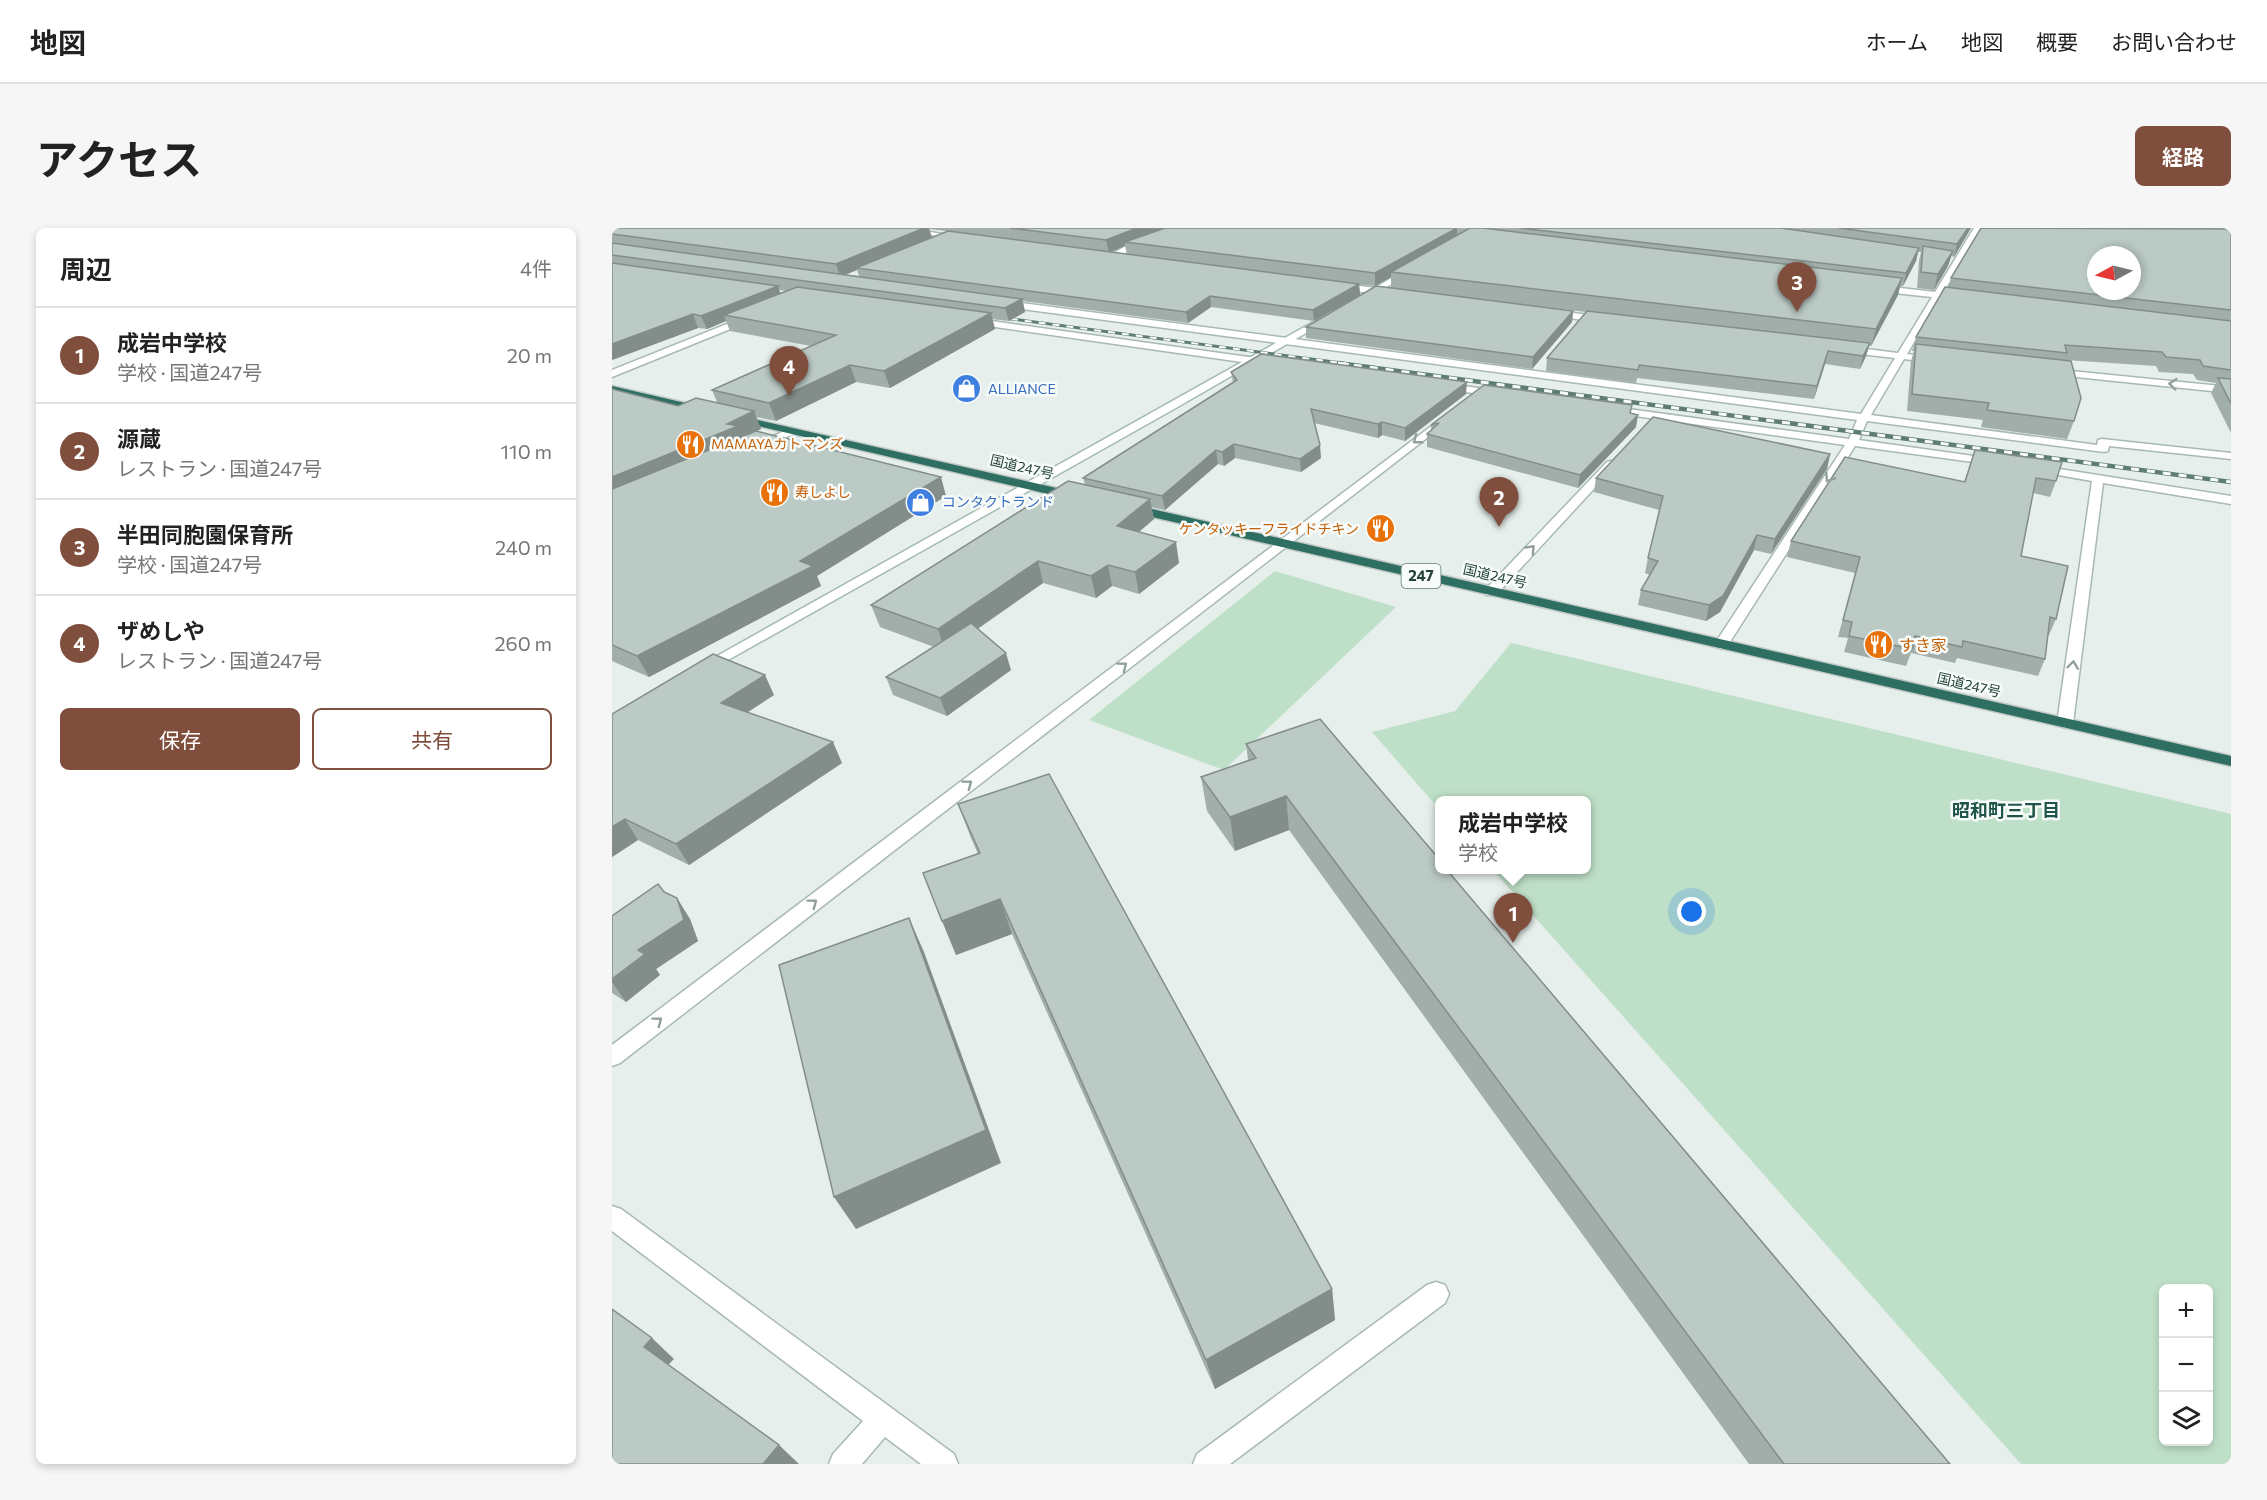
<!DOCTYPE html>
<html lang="ja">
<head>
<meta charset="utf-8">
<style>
	:root { --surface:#fff; --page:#f6f6f6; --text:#222; --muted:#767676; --line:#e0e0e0; --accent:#804e3d }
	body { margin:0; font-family:Commissioner,"Noto Sans JP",sans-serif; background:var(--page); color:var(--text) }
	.controls { position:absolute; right:18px; bottom:18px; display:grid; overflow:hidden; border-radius:9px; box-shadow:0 3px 9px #0003 }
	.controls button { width:54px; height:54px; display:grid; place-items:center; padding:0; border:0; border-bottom:2px solid var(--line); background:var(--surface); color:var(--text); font:30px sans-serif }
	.compass { position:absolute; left:1475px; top:18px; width:54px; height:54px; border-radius:50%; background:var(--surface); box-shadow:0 3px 9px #0003; rotate:263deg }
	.you { position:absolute; left:1080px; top:684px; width:21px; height:21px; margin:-15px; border:4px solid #fff; border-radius:50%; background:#1a73e8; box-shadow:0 0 0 9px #1a73e833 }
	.badge { display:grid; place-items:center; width:39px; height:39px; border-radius:50%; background:var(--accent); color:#fff; font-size:20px; font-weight:700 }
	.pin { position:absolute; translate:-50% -50px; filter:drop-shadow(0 2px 3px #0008) }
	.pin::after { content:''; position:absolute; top:32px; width:21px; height:18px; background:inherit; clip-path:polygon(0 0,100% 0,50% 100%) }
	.popup { position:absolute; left:823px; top:568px; width:156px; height:78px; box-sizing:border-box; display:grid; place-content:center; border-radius:9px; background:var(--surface); filter:drop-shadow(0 2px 4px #0005); font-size:20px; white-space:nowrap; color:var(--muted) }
	.popup b { font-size:22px; color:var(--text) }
	.popup::after { content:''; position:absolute; left:50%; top:100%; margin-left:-12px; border:12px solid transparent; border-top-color:var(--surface) }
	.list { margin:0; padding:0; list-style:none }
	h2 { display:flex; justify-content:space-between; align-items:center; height:78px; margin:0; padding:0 24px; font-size:26px }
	h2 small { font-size:20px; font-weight:400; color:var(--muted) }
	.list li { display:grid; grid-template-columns:39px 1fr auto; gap:18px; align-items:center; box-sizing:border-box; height:96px; padding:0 24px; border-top:2px solid var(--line) }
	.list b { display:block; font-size:22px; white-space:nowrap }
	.list p { margin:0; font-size:20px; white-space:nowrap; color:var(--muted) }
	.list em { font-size:20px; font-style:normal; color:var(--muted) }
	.actions { display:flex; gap:12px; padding:18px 24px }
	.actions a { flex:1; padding:14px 0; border:2px solid var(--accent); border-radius:9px; text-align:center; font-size:21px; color:var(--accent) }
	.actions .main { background:var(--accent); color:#fff }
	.icon { flex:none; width:33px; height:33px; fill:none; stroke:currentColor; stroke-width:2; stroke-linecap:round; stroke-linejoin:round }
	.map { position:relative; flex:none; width:1619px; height:1236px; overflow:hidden; border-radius:9px }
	header { display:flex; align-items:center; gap:36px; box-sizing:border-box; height:84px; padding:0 30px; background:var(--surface); border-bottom:2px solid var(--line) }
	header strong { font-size:28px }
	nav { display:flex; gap:33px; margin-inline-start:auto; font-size:21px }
	.intro { display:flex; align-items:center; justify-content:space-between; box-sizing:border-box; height:144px; padding:0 36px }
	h1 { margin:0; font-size:42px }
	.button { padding:15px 27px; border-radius:9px; background:var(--accent); color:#fff; font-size:21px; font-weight:700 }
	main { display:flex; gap:36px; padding:0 36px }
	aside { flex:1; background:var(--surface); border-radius:9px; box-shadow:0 3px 9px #0003 }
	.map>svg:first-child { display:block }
	.green { fill:#bfe0c8; fill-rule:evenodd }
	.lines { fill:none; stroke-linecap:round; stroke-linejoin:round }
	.lane-casing { stroke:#a8b8b2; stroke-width:3 }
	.street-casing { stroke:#a8b8b2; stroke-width:3 }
	.secondary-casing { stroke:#a4bbb3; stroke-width:3 }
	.highway-casing { stroke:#c2cac8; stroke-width:3 }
	.lane { fill:#fff; fill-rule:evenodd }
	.street { fill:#fff; fill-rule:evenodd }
	.secondary { fill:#fff; fill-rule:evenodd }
	.highway { fill:#2f6f62; fill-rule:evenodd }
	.rail-far1-casing { stroke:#5f7d75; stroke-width:3 }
	.rail-casing { stroke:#5f7d75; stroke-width:4.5 }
	.rail-far1 { stroke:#f7fbf9; stroke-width:2; stroke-dasharray:7; stroke-linecap:butt }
	.rail { stroke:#f7fbf9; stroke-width:3; stroke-dasharray:8; stroke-linecap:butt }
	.wall { fill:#a1aea9; fill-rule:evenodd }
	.shaded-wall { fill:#838d89 }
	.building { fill:#bbcac4; stroke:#838d89; stroke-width:1.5; fill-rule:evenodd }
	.oneway { stroke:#92a09c }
	.labels { text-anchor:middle; stroke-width:5; stroke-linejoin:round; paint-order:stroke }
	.far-shop-label { font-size:14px; fill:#366cbe; stroke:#f7fbf9; text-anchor:start }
	.far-food-label { font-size:14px; fill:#c56008; stroke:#f7fbf9; text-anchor:start }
	.far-street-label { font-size:14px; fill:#24423a; stroke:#f7fbf9 }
	.shield { fill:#f7fbf9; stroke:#637a73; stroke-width:1.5 }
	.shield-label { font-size:15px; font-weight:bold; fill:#24423a }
	.food-label { font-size:16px; fill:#c56008; stroke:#f7fbf9; text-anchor:start }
	.neighbourhood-label { font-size:18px; font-weight:bold; fill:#1f5548; stroke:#f7fbf9 }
</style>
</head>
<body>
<header>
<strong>地図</strong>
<nav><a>ホーム</a><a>地図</a><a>概要</a><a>お問い合わせ</a></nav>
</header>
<div class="intro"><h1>アクセス</h1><a class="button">経路</a></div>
<main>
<aside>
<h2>周辺<small>4件</small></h2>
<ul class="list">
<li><span class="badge">1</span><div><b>成岩中学校</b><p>学校 · 国道247号</p></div><em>20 m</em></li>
<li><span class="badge">2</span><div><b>源蔵</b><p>レストラン · 国道247号</p></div><em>110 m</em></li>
<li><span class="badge">3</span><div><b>半田同胞園保育所</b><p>学校 · 国道247号</p></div><em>240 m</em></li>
<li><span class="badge">4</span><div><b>ザめしや</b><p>レストラン · 国道247号</p></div><em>260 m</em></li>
</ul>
<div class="actions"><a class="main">保存</a><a>共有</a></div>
</aside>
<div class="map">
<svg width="1619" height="1236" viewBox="0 0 1619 1236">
	<rect width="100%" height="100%" fill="#e6efeb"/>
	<g class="green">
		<polygon points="663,343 784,379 612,542 477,492"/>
		<path d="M 899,415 L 1619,586 L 1619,1236 L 1409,1236 L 881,642 L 974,642 L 974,572 L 828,572 L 827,581 L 760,504 L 843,483 ZM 1552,1060 L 1596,1060 L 1596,1214 L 1552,1214 Z"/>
	</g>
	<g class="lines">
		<defs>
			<polygon id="lane" points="824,1054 833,1057 837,1066 833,1075 618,1236 581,1236 585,1226 815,1057"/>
			<g id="street">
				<polygon points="272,0 293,0 356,10 352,12"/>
				<polygon points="569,0 581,0 521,21 499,33 492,31 515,17"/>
				<polygon points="1362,0 1370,0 1331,65 1356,70 1352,73 1328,70 1295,126 1322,129 1327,132 1322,135 1292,131 1259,187 1485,217 1486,212 1490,211 1619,225 1619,231 1497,218 1496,223 1492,224 1255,193 1247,212 1383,231 1389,234 1383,237 1243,218 1116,417 1109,421 1102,417 1233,217 994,184 989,181 994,178 1237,211 1245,192 387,78 383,75 387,72 1249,186 1283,130 1230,124 1225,121 1230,118 1286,125 1320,69 1263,63 1259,60 1263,57 1323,64"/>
				<polygon points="724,55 780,62 784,65 780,68 721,60 720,58"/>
				<polygon points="936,82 995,89 1000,92 995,95 933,87 933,83"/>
				<polygon points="140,86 145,89 143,91 0,149 0,142"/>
				<polygon points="358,90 658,132 663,135 658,138 355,95 353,93"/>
				<polygon points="1439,141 1619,159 1619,165 1435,146 1435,142"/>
				<polygon points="831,155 887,163 892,166 887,169 827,160 826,158"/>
				<polygon points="838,184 842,185 842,189 8,835 0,838 0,817"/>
				<polygon points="180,200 185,203 184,205 150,219 142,219 140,217"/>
				<polygon points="999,233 1003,234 1003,238 884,367 874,367 872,364 874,361 995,234"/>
				<polygon points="1422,237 1619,268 1619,276 1491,255 1461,495 1453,500 1445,495 1480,253 1418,242 1418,238"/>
				<polygon points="0,978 9,981 342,1226 346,1236 309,1236 273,1209 250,1236 217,1236 221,1226 251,1193 0,1003"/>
			</g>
			<g id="secondary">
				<polygon points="795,41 802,43 752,72 745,70"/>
				<polygon points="712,88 720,90 562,181 93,445 83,445 80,442"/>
			</g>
			<g id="highway">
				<polygon points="0,158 95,180 96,182 91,185 0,164"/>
				<polygon points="124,187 462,264 468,268 462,272 120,192 119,190"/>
				<polygon points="518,276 1619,528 1619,538 514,283 512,280"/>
			</g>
		</defs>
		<use href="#lane" class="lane-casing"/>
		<use href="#street" class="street-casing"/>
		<use href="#secondary" class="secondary-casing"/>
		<use href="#highway" class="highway-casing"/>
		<use href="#lane" class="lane"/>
		<use href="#street" class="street"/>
		<use href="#secondary" class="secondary"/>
		<use href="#highway" class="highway"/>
		<defs>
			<polyline id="rail-far1" points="385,89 737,136"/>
			<polyline id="rail" points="726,135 1619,254"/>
		</defs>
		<use href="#rail-far1" class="rail-far1-casing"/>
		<use href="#rail" class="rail-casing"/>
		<use href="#rail-far1" class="rail-far1"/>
		<use href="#rail" class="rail"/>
	</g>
	<g class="wall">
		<path d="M 0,0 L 1359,0 L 1342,29 L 1339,28 L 1336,38 L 1322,62 L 1305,60 L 1307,33 L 1309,24 L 1306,24 L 1304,33 L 1291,58 L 1288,58 L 1286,67 L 1259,118 L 1257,118 L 1254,128 L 1248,141 L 1213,136 L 1202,171 L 1025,150 L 1024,155 L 934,143 L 935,130 L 974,84 L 859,70 L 961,83 L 960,94 L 920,141 L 694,110 L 694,99 L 779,60 L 779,49 L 763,58 L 743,56 L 747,56 L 748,67 L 702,93 L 599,79 L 576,95 L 411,73 L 413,84 L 397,93 L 380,91 L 383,101 L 278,160 L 244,154 L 164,193 L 144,189 L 149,201 L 145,203 L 334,268 L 205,348 L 209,358 L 37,449 L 0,433 L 0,161 L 66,178 L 105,174 L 100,162 L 199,118 L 118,103 L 114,93 L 95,101 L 86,100 L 0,132 ZM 317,1 L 359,6 L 320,10 ZM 513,18 L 515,26 L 498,24 ZM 245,42 L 247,48 L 233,47 ZM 167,62 L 174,63 L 168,65 Z"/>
		<polygon points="1369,0 1619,0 1619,205 1599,165 1604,155 1585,152 1581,146 1547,144 1544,138 1453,132 1462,193 1455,211 1369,199 1371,192 1295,183 1299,133 1302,123 1300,123 1304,109 1336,60 1339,50"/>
		<polygon points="619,144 854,166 793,213 770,207 766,210 702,195 709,230 689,244 623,230 612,238 606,236 553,282 539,279 542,291 527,304 567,335 527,366 500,358 484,370 431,355 366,401 399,442 335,488 281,467 274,449 322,419 268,399 259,377 473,256 471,250 621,154"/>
		<polygon points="1019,185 1024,199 966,260 815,219 815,206 819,202 819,197"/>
		<polygon points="1363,222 1444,253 1438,269 1421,265 1409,328 1444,391 1437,407 1436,407 1433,431 1426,448 1345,430 1343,435 1299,425 1294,438 1232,424 1236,410 1226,409 1243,345 1175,329 1179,313 1352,254"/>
		<polygon points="1218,226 1215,241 1159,326 1142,322 1108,384 1094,393 1026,377 1029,362 1038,347 1033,345 1036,330 1047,282 982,264 984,250"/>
		<polygon points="162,467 136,484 230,535 77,637 26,612 0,629 0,486"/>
		<polygon points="634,516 1338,1236 1137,1236 677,602 623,623 595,583 589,549 636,532"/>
		<polygon points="346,576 720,1061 723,1092 603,1161 400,706 344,727 366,626 359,610"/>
		<polygon points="52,664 78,691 86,713 44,741 48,747 14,774 0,765 0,688"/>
	</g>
	<g class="shaded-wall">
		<polygon points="312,0 317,0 320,10 244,40 245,42 228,49 224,36"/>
		<polygon points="525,0 567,0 513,14 513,18 497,25 494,12"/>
		<polygon points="845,0 845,12 779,44 779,49 763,58 763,45"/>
		<polygon points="1356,0 1359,0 1342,29 1345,16"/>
		<polygon points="1307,20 1304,33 1291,58 1294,45"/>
		<polygon points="1341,23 1336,38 1322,62 1326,46"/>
		<polygon points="1290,50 1286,67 1259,118 1264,101"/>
		<polygon points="747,56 748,67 702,93 701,82"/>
		<polygon points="166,58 170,71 112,87 114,93 95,101 89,88"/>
		<polygon points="598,68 599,79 576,95 574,84"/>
		<polygon points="410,71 413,84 397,93 393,80"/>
		<polygon points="961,83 960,94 920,141 921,129"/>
		<polygon points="379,85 383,101 278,160 272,143"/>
		<polygon points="81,86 86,100 0,132 0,116"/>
		<polygon points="1258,115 1254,128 1248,141 1251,128"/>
		<polygon points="1216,123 1213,136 1202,171 1205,158"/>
		<polygon points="238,137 244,154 164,193 157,175"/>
		<polygon points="855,154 854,166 793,213 793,200"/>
		<polygon points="142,183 149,201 0,272 0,249"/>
		<polygon points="1026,187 1024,199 966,260 968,247"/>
		<polygon points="770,194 770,207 766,210 766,196"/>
		<polygon points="622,216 623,230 612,238 610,224"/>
		<polygon points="708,217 709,230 689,244 688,231"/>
		<polygon points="604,222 606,236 553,282 550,268"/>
		<polygon points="1218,226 1215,241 1159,326 1163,311"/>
		<polygon points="329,249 334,268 205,348 209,358 37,449 25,428 188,333"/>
		<polygon points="538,271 542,291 509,319 505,298"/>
		<polygon points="1145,307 1142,322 1108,384 1094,393 1097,377"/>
		<polygon points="564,314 567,335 527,366 523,344"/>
		<polygon points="426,333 431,355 333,423 326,401"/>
		<polygon points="496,337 500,358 484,370 479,348"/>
		<polygon points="394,425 399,442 335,488 328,470"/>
		<polygon points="153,447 162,467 119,495 109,475"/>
		<polygon points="221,514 230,535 77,637 64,616"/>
		<polygon points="674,568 677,602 623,623 618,589"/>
		<polygon points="13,591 26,612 0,629 0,599"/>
		<polygon points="65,670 78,691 86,713 44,741 48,747 14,774 0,754 0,751 26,722"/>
		<polygon points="388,671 400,706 344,727 330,693"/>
		<polygon points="297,690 312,724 389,935 244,1001 222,969"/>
		<polygon points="720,1061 723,1092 603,1161 594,1132"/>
		<polygon points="40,1110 62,1131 54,1139 32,1119"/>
		<polygon points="167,1217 187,1236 151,1236"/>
	</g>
	<g class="building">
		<polygon points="0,0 312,0 224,36 0,6"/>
		<polygon points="398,0 525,0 494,12"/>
		<polygon points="553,0 845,0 763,45 513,14"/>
		<polygon points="858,0 871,0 1290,50 1264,101 779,44"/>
		<polygon points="908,0 1169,0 1307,20 1294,45"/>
		<polygon points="1227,0 1356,0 1345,16"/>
		<path d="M 1369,0 L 1619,1 L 1619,82 L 1339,50 ZM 1484,27 L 1520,27 L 1520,63 L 1484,63 Z"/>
		<polygon points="336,3 747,56 701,82 598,68 574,84 244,40"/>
		<polygon points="0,15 410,71 393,80 0,27"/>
		<polygon points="1311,18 1341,23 1326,46 1309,44"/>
		<polygon points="0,35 166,58 89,88 81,86 0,116"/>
		<polygon points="764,58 961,83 921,129 694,99"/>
		<polygon points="185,59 379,85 272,143 238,137 157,175 100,162 224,107 112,87"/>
		<polygon points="1333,59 1619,93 1619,142 1591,138 1588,132 1554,129 1550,124 1453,117 1455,125 1304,109"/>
		<polygon points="975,83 1258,115 1251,128 1216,123 1205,158 1027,137 1026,142 935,130"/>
		<polygon points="1304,116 1459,133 1469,170 1462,193 1375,182 1377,175 1300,166"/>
		<polygon points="649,126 855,154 793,200 770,194 766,196 699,181 708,217 688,231 622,216 610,224 604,222 550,268 471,250 625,152 619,144"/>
		<polygon points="1606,150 1619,151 1619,176"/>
		<polygon points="872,157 1020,177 1018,185 1026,187 968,247 815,206 827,195 819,197"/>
		<polygon points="0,161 66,178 84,170 142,183 115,196 126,198 0,249"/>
		<polygon points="1041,189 1218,226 1163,311 1145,307 1111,368 1097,377 1029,362 1046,333 1036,330 1051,268 984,250"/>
		<polygon points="144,203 329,249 188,333 201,338 25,428 0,417 0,261"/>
		<polygon points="1363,222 1450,234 1444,253 1424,250 1409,328 1456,338 1444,391 1438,389 1433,431 1351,413 1350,419 1303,408 1300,421 1237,408 1240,394 1231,392 1248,329 1179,313 1233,229 1353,254"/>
		<polygon points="456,253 538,271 505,298 564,314 523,344 496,337 479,348 426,333 326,401 259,377"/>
		<polygon points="359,395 394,425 328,470 274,449"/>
		<polygon points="101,426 153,447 109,475 221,514 64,616 13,591 0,599 0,486"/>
		<polygon points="708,491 828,632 828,642 835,642 1338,1236 1172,1236 674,568 618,589 589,549 644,530 634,516"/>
		<polygon points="437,546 720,1061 594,1132 388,671 330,693 311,645 368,625 346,576"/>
		<polygon points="46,656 52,664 65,670 72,692 26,722 33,726 0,751 0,688"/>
		<polygon points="297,690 374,902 222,969 167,737"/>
		<polygon points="0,1081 40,1110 32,1119 167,1217 151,1236 0,1236"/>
	</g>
	<defs><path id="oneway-chevron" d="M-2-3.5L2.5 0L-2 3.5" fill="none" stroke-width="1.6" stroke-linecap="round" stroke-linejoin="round" transform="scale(1.5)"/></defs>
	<g class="oneway">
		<use href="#oneway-chevron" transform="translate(1561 156) rotate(-174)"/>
		<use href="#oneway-chevron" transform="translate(805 212) rotate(142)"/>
		<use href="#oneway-chevron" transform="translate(1217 250) rotate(123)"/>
		<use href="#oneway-chevron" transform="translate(919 321) rotate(-47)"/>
		<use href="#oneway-chevron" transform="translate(1461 437) rotate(-83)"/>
		<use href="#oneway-chevron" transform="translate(511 438) rotate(-37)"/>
		<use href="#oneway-chevron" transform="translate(356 556) rotate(-37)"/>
		<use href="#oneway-chevron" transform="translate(201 675) rotate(-37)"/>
		<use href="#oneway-chevron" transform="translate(46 793) rotate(-37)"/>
	</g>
	<defs>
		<symbol id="shop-disc" viewBox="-11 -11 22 22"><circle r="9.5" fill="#3f7fe0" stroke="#f7fbf9"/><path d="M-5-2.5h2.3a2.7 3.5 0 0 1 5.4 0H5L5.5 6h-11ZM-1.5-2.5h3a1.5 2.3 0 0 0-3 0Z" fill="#fff"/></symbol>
		<symbol id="restaurant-disc" viewBox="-11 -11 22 22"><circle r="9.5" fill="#e8710a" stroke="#f7fbf9"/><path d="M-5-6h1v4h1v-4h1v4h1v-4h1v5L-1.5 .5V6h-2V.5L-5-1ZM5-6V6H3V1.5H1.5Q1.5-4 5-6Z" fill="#fff"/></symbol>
	</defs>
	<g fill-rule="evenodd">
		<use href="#shop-disc" x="338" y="144" width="33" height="33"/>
		<use href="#restaurant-disc" x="62" y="200" width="33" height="33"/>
		<use href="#restaurant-disc" x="146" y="248" width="33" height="33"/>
		<use href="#shop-disc" x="292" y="258" width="33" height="33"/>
		<use href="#restaurant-disc" x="752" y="284" width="33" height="33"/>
		<use href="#restaurant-disc" x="1250" y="400" width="33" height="33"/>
	</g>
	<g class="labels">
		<g class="far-shop-label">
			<text x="376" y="166">ALLIANCE</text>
			<text x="330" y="279">コンタクトランド</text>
		</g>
		<g class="far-food-label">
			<text x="99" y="221">MAMAYAカトマンズ</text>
			<text x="183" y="269">寿しよし</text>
			<text x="747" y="306" text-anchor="end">ケンタッキーフライドチキン</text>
		</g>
		<g class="far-street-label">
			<text transform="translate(410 239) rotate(13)" y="5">国道247号</text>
			<text transform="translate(883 348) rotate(13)" y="5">国道247号</text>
			<text transform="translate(1357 457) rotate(13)" y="5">国道247号</text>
		</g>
		<rect class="shield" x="789.5" y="336" width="39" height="24" rx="4.5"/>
		<g class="shield-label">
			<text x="809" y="353">247</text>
		</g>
		<g class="food-label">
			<text x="1287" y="423">すき家</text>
		</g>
		<g class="neighbourhood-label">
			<text x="1394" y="589">昭和町三丁目</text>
		</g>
	</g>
</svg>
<div class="controls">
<button>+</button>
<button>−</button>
<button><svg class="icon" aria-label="layers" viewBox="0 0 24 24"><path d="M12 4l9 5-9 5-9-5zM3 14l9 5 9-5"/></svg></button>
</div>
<svg class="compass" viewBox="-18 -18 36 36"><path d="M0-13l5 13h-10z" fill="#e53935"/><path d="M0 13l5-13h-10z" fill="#767676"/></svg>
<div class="you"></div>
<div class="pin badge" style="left:901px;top:715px">1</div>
<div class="popup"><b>成岩中学校</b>学校</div>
<div class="pin badge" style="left:887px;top:299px">2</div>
<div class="pin badge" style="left:1185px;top:84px">3</div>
<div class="pin badge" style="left:177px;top:168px">4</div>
</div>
</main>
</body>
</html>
